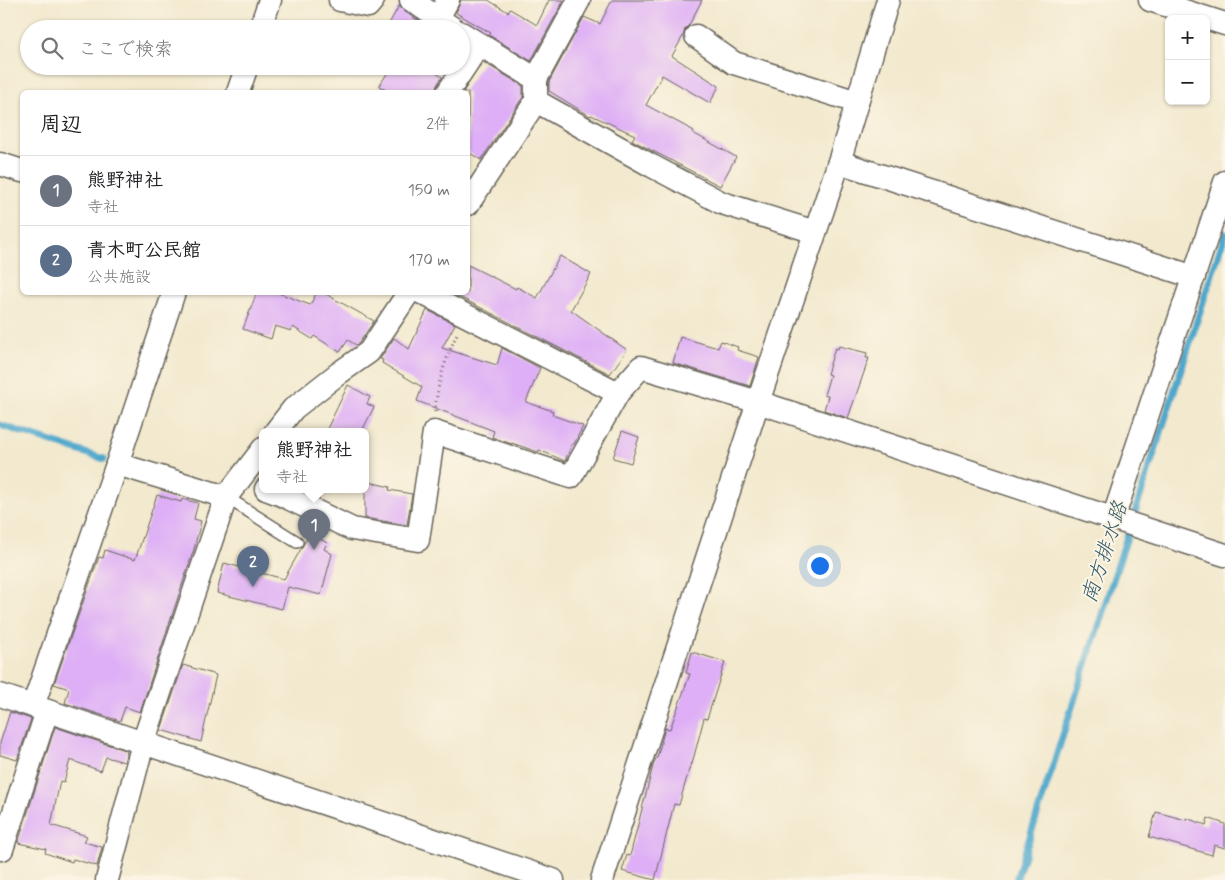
<!DOCTYPE html>
<html lang="ja">
<head>
<meta charset="utf-8">
<style>
	:root { --surface:#fff; --page:#f2f2f2; --text:#202124; --muted:#757577; --line:#e0e0e0; --accent:#0f766e }
	body { margin:0; font-family:Mynerve,"Klee One",sans-serif; background:var(--page); color:var(--text) }
	.controls { position:absolute; right:15px; top:15px; display:grid; overflow:hidden; border-radius:8px; box-shadow:0 1px 4px #0004 }
	.controls button { width:45px; height:45px; display:grid; place-items:center; padding:0; border:0; border-bottom:1px solid var(--line); background:var(--surface); color:var(--text); font:25px sans-serif }
	.you { position:absolute; left:819px; top:565px; width:18px; height:18px; margin:-12px; border:4px solid #fff; border-radius:50%; background:#1a73e8; box-shadow:0 0 0 8px #1a73e833 }
	.badge { display:grid; place-items:center; width:32px; height:32px; border-radius:50%; background:var(--accent); color:#fff; font-size:16px; font-weight:700 }
	.pin { position:absolute; translate:-50% -41px; filter:drop-shadow(0 1px 2px #0008) }
	.pin::after { content:''; position:absolute; top:26px; width:18px; height:15px; background:inherit; clip-path:polygon(0 0,100% 0,50% 100%) }
	.popup { position:absolute; left:259px; top:428px; width:110px; height:65px; box-sizing:border-box; display:grid; place-content:center; border-radius:8px; background:var(--surface); filter:drop-shadow(0 1px 4px #0005); font-size:16px; white-space:nowrap; color:var(--muted) }
	.popup b { font-size:19px; color:var(--text) }
	.popup::after { content:''; position:absolute; left:50%; top:100%; margin-left:-10px; border:10px solid transparent; border-top-color:var(--surface) }
	.list { margin:0; padding:0; list-style:none }
	h2 { display:flex; justify-content:space-between; align-items:center; height:65px; margin:0; padding:0 20px; font-size:21px }
	h2 small { font-size:16px; font-weight:400; color:var(--muted) }
	.list li { display:grid; grid-template-columns:32px 1fr auto; gap:15px; align-items:center; box-sizing:border-box; height:70px; padding:0 20px; border-top:1px solid var(--line) }
	.list b { display:block; font-size:19px; white-space:nowrap }
	.list p { margin:0; font-size:16px; white-space:nowrap; color:var(--muted) }
	.list em { font-size:16px; font-style:normal; color:var(--muted) }
	.icon { flex:none; width:28px; height:28px; fill:none; stroke:currentColor; stroke-width:2; stroke-linecap:round; stroke-linejoin:round }
	.map { position:relative; flex:none; width:1225px; height:880px; overflow:hidden }
	.search { position:absolute; background:var(--surface); box-shadow:0 1px 4px #0004; left:20px; top:20px; width:450px; height:55px; display:flex; align-items:center; gap:12px; box-sizing:border-box; padding:0 18px; border-radius:28px; color:var(--muted); font-size:19px }
	.panel { position:absolute; background:var(--surface); box-shadow:0 1px 4px #0004; left:20px; top:90px; width:450px; height:205px; border-radius:8px }
	.map>svg:first-child { display:block }
	.lines { fill:none; stroke-linecap:round; stroke-linejoin:round }
	.stream { stroke:#4fa8cc; stroke-width:7 }
	.building { fill:#deaff6 }
	.service-casing { stroke:#67645a; stroke-width:14 }
	.minor-casing { stroke:#67645a; stroke-width:25 }
	.path { stroke:#67645a; stroke-width:3; stroke-dasharray:1 4; stroke-linecap:butt }
	.service { stroke:#fff; stroke-width:11 }
	.minor { stroke:#fff; stroke-width:22 }
	.labels { text-anchor:middle; stroke-width:4; stroke-linejoin:round; paint-order:stroke }
	.water-label { font-size:21px; font-style:italic; fill:#335b6b; stroke:#fcf5e5 }
</style>
</head>
<body>
<div class="map">
<svg width="1225" height="880" viewBox="0 0 1225 880">
	<rect width="100%" height="100%" fill="#fcf5e5"/>
	<filter id="ink" filterUnits="userSpaceOnUse"><feTurbulence type="fractalNoise" baseFrequency=".02" numOctaves="2"/><feDisplacementMap in="SourceGraphic" scale="10" xChannelSelector="R" yChannelSelector="G"/><feConvolveMatrix kernelMatrix="1 2 1 2 8 2 1 2 1" color-interpolation-filters="sRGB"/></filter>
	<filter id="wash" filterUnits="userSpaceOnUse"><feTurbulence type="fractalNoise" baseFrequency=".0096" numOctaves="4" result="noise"/><feDisplacementMap in="SourceGraphic" scale="20" xChannelSelector="R" yChannelSelector="G"/><feGaussianBlur stdDeviation="1.12" result="paint"/><feColorMatrix in="noise" values="0 0 0 0 0 0 0 0 0 0 0 0 0 0 0 0 0 1.4 0 .05"/><feComposite in="paint" operator="in"/></filter>
	<g filter="url(#wash)">
		<rect width="100%" height="100%" fill="#f2e9ce"/>
		<g class="lines">
			<g class="stream">
				<polyline points="0,425 104,459"/>
				<polyline points="1016,880 1225,234"/>
			</g>
		</g>
		<g id="blocks">
			<g class="building">
				<polygon points="461,0 488,0 508,12 510,9 537,25 549,0 564,0 531,61 489,35 491,33 456,13"/>
				<polygon points="612,0 702,0 689,25 685,29 683,36 672,56 719,86 710,103 662,75 646,105 694,131 693,133 736,157 720,186 632,140 635,135 591,115 590,116 549,91 549,82 584,17 600,24"/>
				<polygon points="399,6 404,11 430,29 386,29"/>
				<polygon points="483,62 523,86 523,97 481,160 468,152 468,92 463,92"/>
				<polygon points="392,66 427,66 442,77 437,85 435,92 389,92 379,86"/>
				<polygon points="560,256 591,274 571,310 627,350 610,374 450,292 468,292 468,265 516,289 517,287 537,298"/>
				<polygon points="257,292 276,292 310,305 317,292 322,292 374,321 359,343 356,345 348,340 340,352 314,336 312,339 293,327 291,331 275,326 271,339 243,329"/>
				<polygon points="427,310 455,324 442,348 497,365 502,348 540,368 526,402 553,411 552,415 583,426 574,444 572,444 565,461 539,450 538,452 512,443 512,444 492,437 494,431 417,401 422,387 382,363 383,360 380,359 394,338 409,349"/>
				<polygon points="680,337 718,348 721,341 738,347 737,350 759,357 750,386 673,363"/>
				<polygon points="839,346 867,353 866,358 869,358 848,418 824,410 828,396 824,395 830,375 827,374 835,348 838,349"/>
				<polygon points="348,385 370,397 367,404 374,407 362,431 326,431"/>
				<polygon points="622,431 639,437 631,463 613,458"/>
				<polygon points="365,481 390,487 389,490 412,494 407,525 365,518"/>
				<polygon points="157,495 181,502 182,499 198,503 194,519 201,521 194,549 140,712 125,707 120,721 65,703 69,689 54,684 99,557 103,558 105,550 135,560"/>
				<polygon points="310,533 327,543 324,549 332,554 321,595 288,587 282,609 217,593 224,563 284,579"/>
				<polygon points="692,652 725,662 707,719 704,718 692,764 691,763 679,805 674,804 655,880 622,871 627,855 630,856 653,766 656,758 657,758 665,728 670,729 690,674 686,673"/>
				<polygon points="183,665 216,675 201,742 161,730"/>
				<polygon points="10,712 31,719 17,760 0,755 0,743"/>
				<polygon points="55,727 127,751 124,762 106,757 101,771 70,760 64,782 60,781 51,825 87,836 84,842 102,847 97,866 73,859 72,862 45,853 46,849 18,843"/>
				<polygon points="1156,812 1186,820 1186,818 1206,825 1208,818 1225,824 1225,848 1214,845 1212,855 1149,837"/>
			</g>
		</g>
	</g>
	<g filter="url(#ink)">
		<use href="#blocks" fill-opacity="0" stroke="#67645a" stroke-width="1"/>
		<g class="lines">
			<defs>
				<polyline id="service" points="226,497 297,542"/>
				<g id="minor">
					<polyline points="340,0 368,6 373,0"/>
					<polyline points="411,0 454,29"/>
					<polyline points="579,0 536,79 536,101 652,166 722,203 815,232"/>
					<polyline points="1150,0 1225,24"/>
					<polyline points="438,18 448,0"/>
					<polyline points="260,29 270,0"/>
					<polyline points="461,33 536,79"/>
					<polyline points="696,36 734,63 857,102"/>
					<polyline points="238,92 247,66"/>
					<polyline points="448,92 479,45"/>
					<polyline points="839,162 1194,277"/>
					<polyline points="0,164 22,171"/>
					<polyline points="468,204 536,101"/>
					<polyline points="174,292 117,464 226,497"/>
					<polyline points="420,292 618,393"/>
					<polyline points="276,431 293,409 339,373 369,352 409,292"/>
					<polyline points="266,489 282,495 352,529 418,540 434,432 571,477 618,393 641,367 758,402 1225,555"/>
					<polyline points="1113,519 1225,182"/>
					<polyline points="0,695 553,880"/>
					<polyline points="33,706 117,464"/>
					<polyline points="2,849 47,711"/>
					<polyline points="107,880 143,743 226,497 263,449"/>
					<polyline points="602,880 758,402 839,162 888,0"/>
				</g>
			</defs>
			<use href="#service" class="service-casing"/>
			<use href="#minor" class="minor-casing"/>
			<path class="path" d="M 435,412 C 437,384 445,360 457,334"/>
			<use href="#service" class="service"/>
			<use href="#minor" class="minor"/>
		</g>
	</g>
	<g class="labels">
		<g class="water-label">
			<text transform="translate(1104 552) rotate(-72)" y="7">南方排水路</text>
		</g>
	</g>
</svg>
<div class="controls">
<button>+</button>
<button>−</button>
</div>
<div class="you"></div>
<div class="pin badge" style="left:314px;top:550px;background:#6b7280">1</div>
<div class="popup"><b>熊野神社</b>寺社</div>
<div class="pin badge" style="left:253px;top:587px;background:#5c6f8a">2</div>
<div class="search"><svg class="icon" aria-label="search" viewBox="0 0 24 24"><circle cx="10" cy="10" r="6"/><path d="M15 15l6 6"/></svg>ここで検索</div>
<section class="panel">
<h2>周辺<small>2件</small></h2>
<ul class="list">
<li><span class="badge" style="background:#6b7280">1</span><div><b>熊野神社</b><p>寺社</p></div><em>150 m</em></li>
<li><span class="badge" style="background:#5c6f8a">2</span><div><b>青木町公民館</b><p>公共施設</p></div><em>170 m</em></li>
</ul>
</section>
</div>
</body>
</html>
